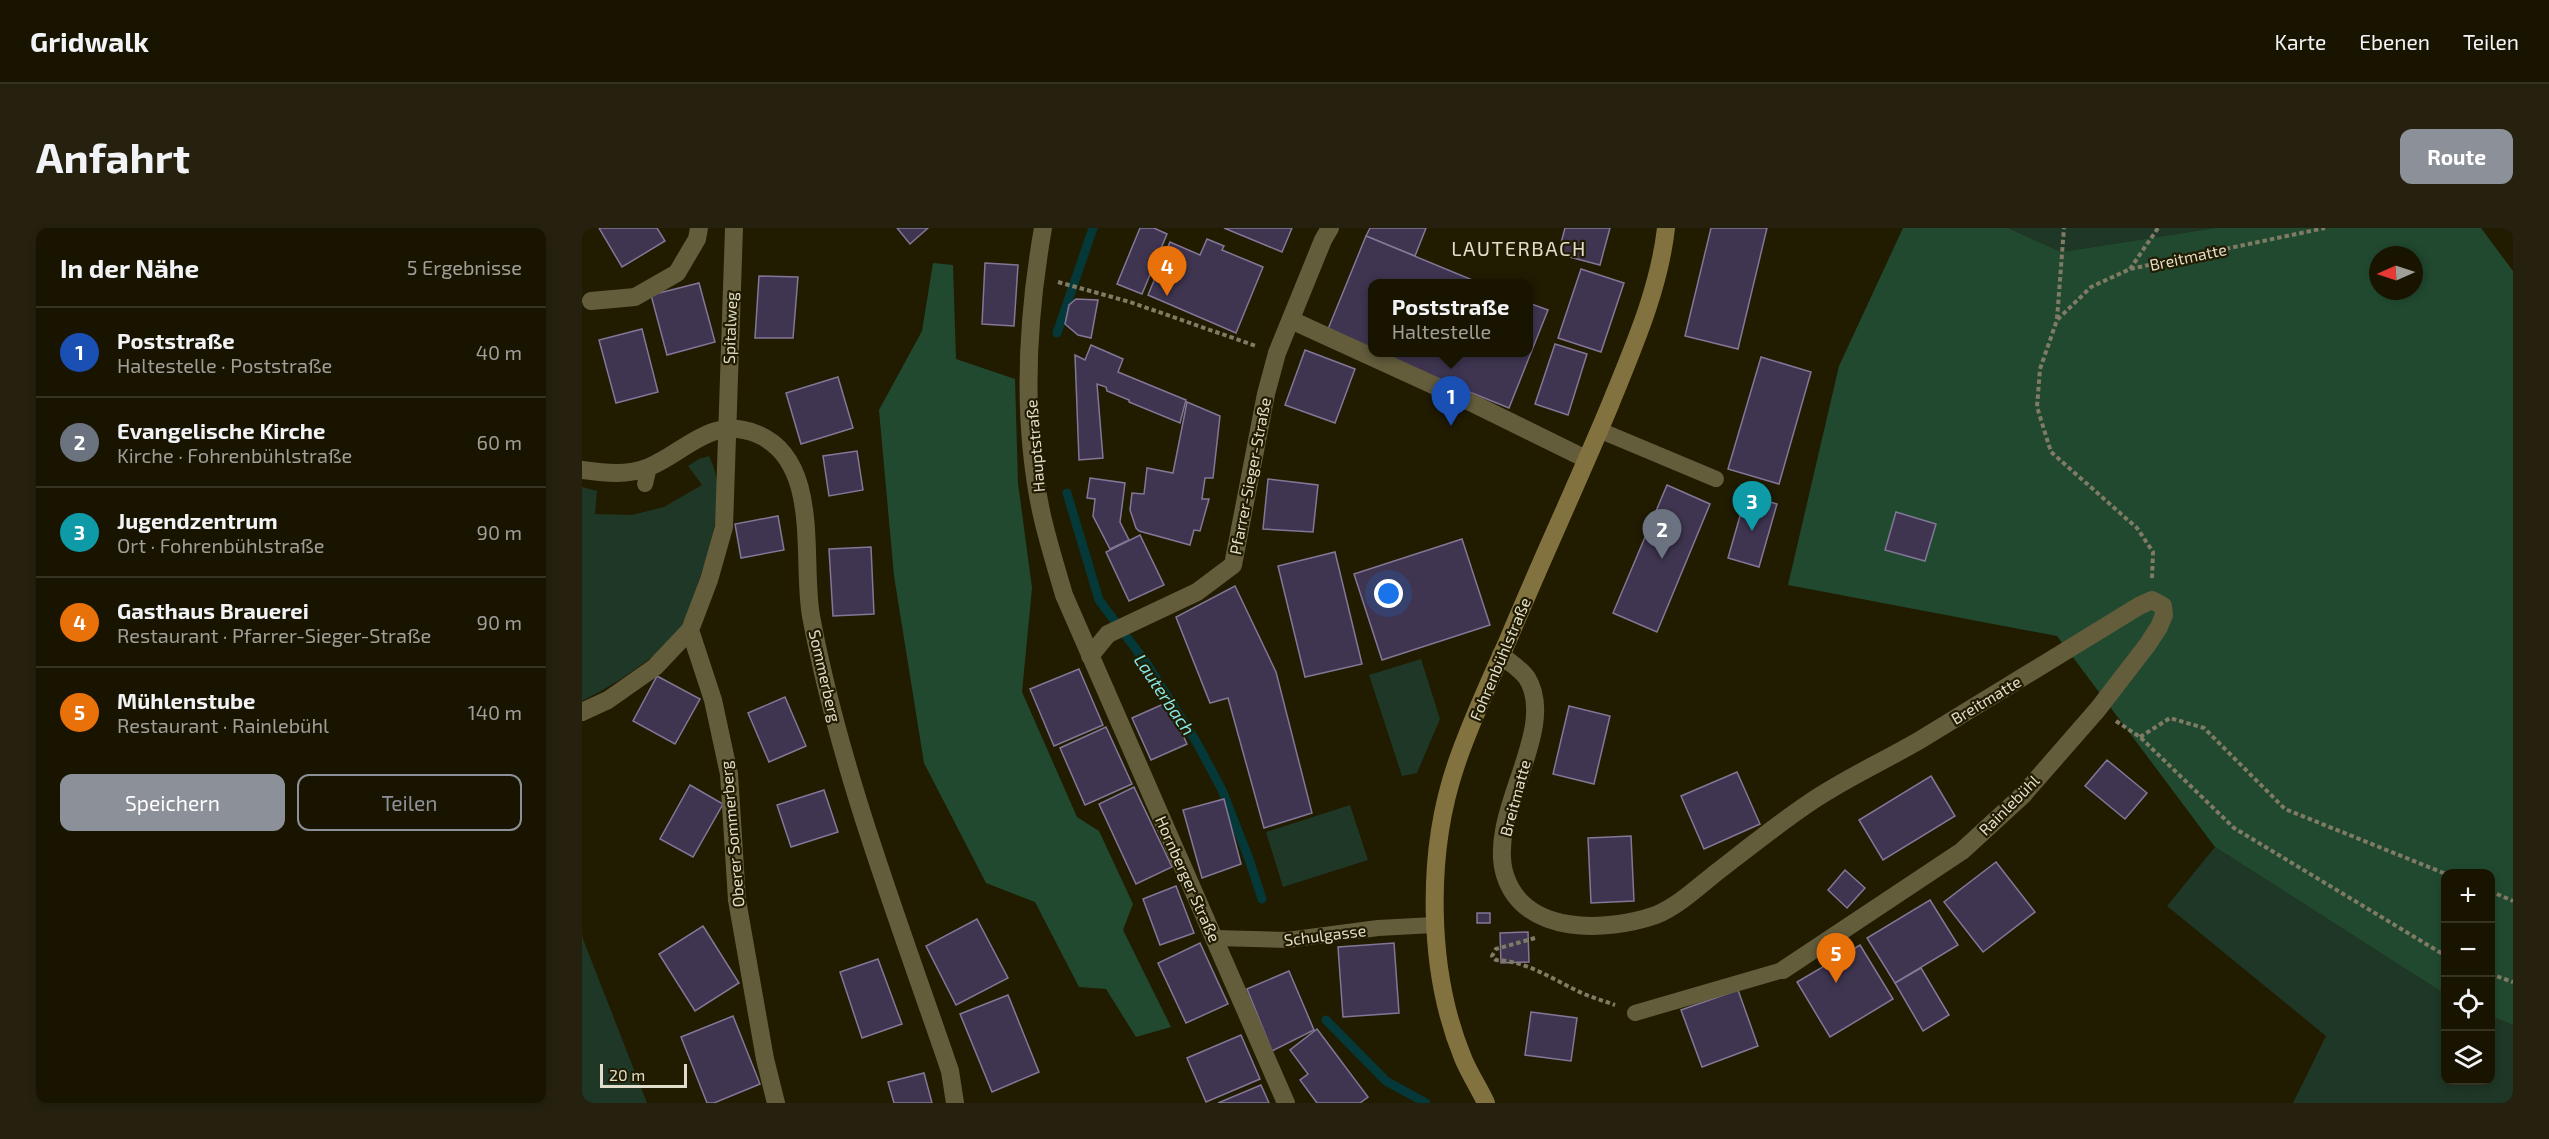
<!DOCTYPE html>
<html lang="de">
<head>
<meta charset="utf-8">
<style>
	:root { --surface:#191400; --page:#26210f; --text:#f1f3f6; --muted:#9f9e99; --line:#373322; --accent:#8c9099 }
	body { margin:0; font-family:"Exo 2",sans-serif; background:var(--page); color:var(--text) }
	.controls { position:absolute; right:18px; bottom:18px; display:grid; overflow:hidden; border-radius:12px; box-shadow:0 3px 9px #0003 }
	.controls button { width:54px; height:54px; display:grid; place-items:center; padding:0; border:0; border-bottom:2px solid var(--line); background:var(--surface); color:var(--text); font:30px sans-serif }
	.compass { position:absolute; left:1787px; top:18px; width:54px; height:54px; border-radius:50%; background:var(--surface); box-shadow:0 3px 9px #0003; rotate:267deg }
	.scale { position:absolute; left:18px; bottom:15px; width:87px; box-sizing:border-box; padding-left:6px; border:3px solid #e0ddca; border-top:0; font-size:16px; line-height:21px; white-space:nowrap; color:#e0ddca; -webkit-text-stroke:4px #211b00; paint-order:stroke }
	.you { position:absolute; left:807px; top:366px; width:21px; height:21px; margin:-15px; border:4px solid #fff; border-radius:50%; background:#1a73e8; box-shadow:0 0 0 9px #1a73e833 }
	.badge { display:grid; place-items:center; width:39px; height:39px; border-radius:50%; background:var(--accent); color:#fff; font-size:20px; font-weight:700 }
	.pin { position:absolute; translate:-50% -50px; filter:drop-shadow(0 2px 3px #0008) }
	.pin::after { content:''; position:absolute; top:32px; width:21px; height:18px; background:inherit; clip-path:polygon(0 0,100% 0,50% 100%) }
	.popup { position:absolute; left:786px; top:51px; width:165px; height:78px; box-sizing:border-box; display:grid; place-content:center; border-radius:12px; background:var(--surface); filter:drop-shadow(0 2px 4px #0005); font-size:20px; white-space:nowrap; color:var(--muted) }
	.popup b { font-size:22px; color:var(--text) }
	.popup::after { content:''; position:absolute; left:50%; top:100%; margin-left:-12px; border:12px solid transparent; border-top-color:var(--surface) }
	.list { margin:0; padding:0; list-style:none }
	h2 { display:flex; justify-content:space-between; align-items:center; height:78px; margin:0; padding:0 24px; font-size:26px }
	h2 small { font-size:20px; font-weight:400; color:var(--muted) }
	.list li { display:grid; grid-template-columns:39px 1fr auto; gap:18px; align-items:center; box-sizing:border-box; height:90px; padding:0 24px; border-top:2px solid var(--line) }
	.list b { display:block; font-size:22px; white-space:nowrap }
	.list p { margin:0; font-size:20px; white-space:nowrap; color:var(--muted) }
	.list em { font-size:20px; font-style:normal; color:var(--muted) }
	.actions { display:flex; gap:12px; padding:18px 24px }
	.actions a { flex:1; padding:14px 0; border:2px solid var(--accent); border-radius:12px; text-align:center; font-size:21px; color:var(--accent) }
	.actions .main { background:var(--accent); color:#fff }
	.icon { flex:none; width:33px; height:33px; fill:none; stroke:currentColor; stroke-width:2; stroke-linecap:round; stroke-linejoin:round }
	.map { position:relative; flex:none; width:1931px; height:875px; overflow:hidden; border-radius:12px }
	header { display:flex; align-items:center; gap:36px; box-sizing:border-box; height:84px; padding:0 30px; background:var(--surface); border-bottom:2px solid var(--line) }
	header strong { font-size:28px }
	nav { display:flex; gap:33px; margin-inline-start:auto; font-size:21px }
	.intro { display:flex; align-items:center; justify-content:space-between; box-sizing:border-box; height:144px; padding:0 36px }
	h1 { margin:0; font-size:42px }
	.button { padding:15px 27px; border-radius:12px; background:var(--accent); color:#fff; font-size:21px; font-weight:700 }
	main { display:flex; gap:36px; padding:0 36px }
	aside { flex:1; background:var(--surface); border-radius:12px; box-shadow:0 3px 9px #0003 }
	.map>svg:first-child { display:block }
	.green { fill:#1f3727 }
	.forest { fill:#214930; fill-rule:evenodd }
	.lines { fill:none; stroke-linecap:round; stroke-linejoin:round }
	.stream { stroke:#053838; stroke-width:9 }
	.building { fill:#3f3551; stroke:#827797; stroke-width:1.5 }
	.path { stroke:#7f7b64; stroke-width:4; stroke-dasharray:4.5 3; stroke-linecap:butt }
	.lane { stroke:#635d3c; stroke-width:16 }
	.street { stroke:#635d3c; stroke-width:18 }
	.secondary { stroke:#827240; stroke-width:18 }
	.labels { text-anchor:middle; stroke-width:4.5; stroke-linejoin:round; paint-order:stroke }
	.street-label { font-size:16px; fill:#e0ddca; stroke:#211b00 }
	.water-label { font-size:18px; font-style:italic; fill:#85e7e7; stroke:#211b00 }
	.quarter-label { font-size:20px; letter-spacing:1.5px; fill:#e0ddca; stroke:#211b00 }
</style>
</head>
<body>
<header>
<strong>Gridwalk</strong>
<nav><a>Karte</a><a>Ebenen</a><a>Teilen</a></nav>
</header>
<div class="intro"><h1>Anfahrt</h1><a class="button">Route</a></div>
<main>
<aside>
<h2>In der Nähe<small>5 Ergebnisse</small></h2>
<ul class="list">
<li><span class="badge" style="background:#1a4fb4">1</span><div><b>Poststraße</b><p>Haltestelle · Poststraße</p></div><em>40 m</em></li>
<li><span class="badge" style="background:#6b7280">2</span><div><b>Evangelische Kirche</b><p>Kirche · Fohrenbühlstraße</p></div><em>60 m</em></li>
<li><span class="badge" style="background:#0f9aa8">3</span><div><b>Jugendzentrum</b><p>Ort · Fohrenbühlstraße</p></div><em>90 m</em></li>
<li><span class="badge" style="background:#e8710a">4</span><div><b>Gasthaus Brauerei</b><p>Restaurant · Pfarrer-Sieger-Straße</p></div><em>90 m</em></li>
<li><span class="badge" style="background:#e8710a">5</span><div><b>Mühlenstube</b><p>Restaurant · Rainlebühl</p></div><em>140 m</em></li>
</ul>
<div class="actions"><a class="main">Speichern</a><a>Teilen</a></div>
</aside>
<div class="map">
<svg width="1931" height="875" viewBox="0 0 1931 875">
	<rect width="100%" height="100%" fill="#211b00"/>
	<g class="green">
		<polygon points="1426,0 1633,0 1479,24"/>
		<path d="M 127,228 C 133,241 136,253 137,268 C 138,290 108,391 94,407 C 75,429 26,461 0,473 L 0,259 L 15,263 L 13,286 L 50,287 L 82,279 L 120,257 L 106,238 L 117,231 Z"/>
		<polygon points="839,431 858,491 835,545 820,548 787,447"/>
		<polygon points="768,577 786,632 701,659 684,604"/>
		<polygon points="1633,619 1863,766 1864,852 1908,852 1909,788 1931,797 1931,875 1711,875 1744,808 1585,678"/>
		<polygon points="0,706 1,711 65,875 0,875"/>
	</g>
	<g class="forest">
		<path d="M 1321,0 L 1426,0 L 1479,24 L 1633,0 L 1899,0 L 1931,43 L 1931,797 L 1909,788 L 1908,646 L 1864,646 L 1863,766 L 1633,619 L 1475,408 L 1206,357 L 1257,138 ZM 1796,27 L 1832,27 L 1832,63 L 1796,63 Z"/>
		<polygon points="351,35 371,37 374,131 433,151 436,255 450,360 440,464 495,589 517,603 551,676 541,702 589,799 554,809 524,761 497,759 453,674 404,655 342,535 312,348 297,182 340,103"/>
	</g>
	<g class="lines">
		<g class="stream">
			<polyline points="475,105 511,0"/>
			<polyline points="485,265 517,372 565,436 615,515 640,562 667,631 680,671"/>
			<polyline points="744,792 804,853 844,875"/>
		</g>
	</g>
	<g class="building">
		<polygon points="17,0 75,0 83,13 40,39"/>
		<polygon points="315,0 346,0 328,16"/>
		<polygon points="558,0 572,0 585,6 560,66 535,56"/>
		<polygon points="642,0 710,0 700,24"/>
		<polygon points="788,0 844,0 833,28 784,8"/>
		<polygon points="983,0 1028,0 1018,37 976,26"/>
		<polygon points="1129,0 1185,0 1156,121 1103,108"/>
		<polygon points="784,8 900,56 791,56 791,124 947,124 947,75 966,82 927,180 744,106"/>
		<polygon points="625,11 642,18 640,22 681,39 654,105 566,67 588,14 618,27"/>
		<polygon points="403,35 436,37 432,98 400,96"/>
		<polygon points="999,41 1042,55 1019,124 976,110"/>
		<polygon points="177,48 216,49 211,110 173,110"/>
		<polygon points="117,55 133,114 85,127 69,67"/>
		<polygon points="494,71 516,72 509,110 496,107 483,96 487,77"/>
		<polygon points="60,101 76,164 34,175 17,112"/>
		<polygon points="973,116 1005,126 986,187 953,176"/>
		<polygon points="509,117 541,131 536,144 604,172 598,195 547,174 547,172 525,163 524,159 515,156 521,230 497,232 493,127 503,132"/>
		<polygon points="723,122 773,141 753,195 703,177"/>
		<polygon points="1179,129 1229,144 1197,256 1146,241"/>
		<polygon points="256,149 271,200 219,216 204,165"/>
		<polygon points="605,174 638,188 631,250 623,250 620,271 627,271 618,303 612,302 608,317 557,303 554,300 548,282 550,265 562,266 565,240 591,245"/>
		<polygon points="275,223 281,262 247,268 241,228"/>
		<polygon points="508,250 543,255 538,294 547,312 528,321 511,288 513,271 505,270"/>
		<polygon points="686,251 736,257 731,304 681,301"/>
		<polygon points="1085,257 1128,276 1075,404 1031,385"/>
		<polygon points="1164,267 1195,276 1177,339 1146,330"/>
		<polygon points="1314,284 1354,296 1343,333 1303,322"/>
		<polygon points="196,288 202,322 159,330 153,296"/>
		<polygon points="558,307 582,357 547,373 524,324"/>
		<polygon points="880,311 908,397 800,432 772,346"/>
		<polygon points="289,319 292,386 251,388 247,321"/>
		<polygon points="753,324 780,436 723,449 696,338"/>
		<polygon points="653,358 694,444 730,585 682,600 646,470 628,475 594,389"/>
		<polygon points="497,441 521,497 472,518 448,461"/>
		<polygon points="75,448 118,471 93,516 51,493"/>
		<polygon points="203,469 224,518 187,534 166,485"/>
		<polygon points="586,474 605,516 569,532 550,490"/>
		<polygon points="987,478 1028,488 1012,556 971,546"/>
		<polygon points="524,499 550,556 503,577 478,520"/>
		<polygon points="1525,532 1565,565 1543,591 1503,558"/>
		<polygon points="1155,544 1178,596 1122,621 1099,568"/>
		<polygon points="1349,548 1373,588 1301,632 1277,592"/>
		<polygon points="108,557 141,576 111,629 78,611"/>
		<polygon points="552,559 590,639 554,656 517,576"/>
		<polygon points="242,562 256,604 209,619 195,577"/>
		<polygon points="642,571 659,636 620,650 601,582"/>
		<polygon points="1049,608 1052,673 1009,675 1006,610"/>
		<polygon points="1414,634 1453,684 1401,724 1362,674"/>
		<polygon points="1263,642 1283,660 1265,680 1246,662"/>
		<polygon points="594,658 612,705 578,717 561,671"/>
		<polygon points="1348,672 1376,717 1313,755 1285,710"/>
		<rect x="895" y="685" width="13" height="10"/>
		<polygon points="395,691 426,750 374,777 344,718"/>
		<polygon points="121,698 157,755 113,783 77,726"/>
		<polygon points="946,704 947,734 919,735 918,705"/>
		<polygon points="618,715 646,776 604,795 576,735"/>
		<polygon points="812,715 817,785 761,789 756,719"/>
		<polygon points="1278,717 1311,771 1248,809 1215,754"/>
		<polygon points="296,731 320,796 280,810 258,744"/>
		<polygon points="1339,740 1367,787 1341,803 1313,755"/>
		<polygon points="707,743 732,802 690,823 665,761"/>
		<polygon points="1156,762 1176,818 1120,839 1099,782"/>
		<polygon points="426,767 457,844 410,864 378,786"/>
		<polygon points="949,784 995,790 989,833 943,827"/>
		<polygon points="151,788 178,856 132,875 125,875 99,809"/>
		<polygon points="735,801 786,869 778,875 735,875 718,852 726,846 708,822"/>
		<polygon points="659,807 678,851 624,874 605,830"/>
		<polygon points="342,845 350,875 312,875 306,854"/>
		<polygon points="679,857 687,875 636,875"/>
	</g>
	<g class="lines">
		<g class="path">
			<polyline points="1548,41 1576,0"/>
			<polyline points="476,54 548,74 674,118"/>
			<polyline points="1475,91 1482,0"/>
			<polyline points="1570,350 1571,324 1555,300 1469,224 1455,179 1458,141 1475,92 1509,59 1548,41 1743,0"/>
			<polyline points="1534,493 1558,509 1652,600 1864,728"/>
			<polyline points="1558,509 1588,490 1622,500 1703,581 1864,646"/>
			<polyline points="1908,663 1931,673"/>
			<path d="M 953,710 L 914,721 L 910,728 L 914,732 C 946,733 973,753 1002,766 C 1012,770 1022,773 1033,777"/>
			<polyline points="1908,746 1931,754"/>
		</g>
		<g class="lane">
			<polyline points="1017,202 1134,251"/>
			<polyline points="63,256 67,239"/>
			<polyline points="633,710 705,712 796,700 852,697"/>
			<polyline points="1053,785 1201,742"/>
		</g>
		<g class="street">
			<polyline points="152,0 142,299 127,352 108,402 131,472 147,546 155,672 183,831 194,875"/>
			<path d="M 461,0 C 445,91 440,192 459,283 C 465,311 474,339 482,367 L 704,875"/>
			<polyline points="9,73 53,69 95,45 115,11 117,0"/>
			<polyline points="709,92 884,172 1004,231"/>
			<path d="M 0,242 C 22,245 46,248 67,239 C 104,224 128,187 175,206 C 240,233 219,332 229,388 C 258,543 317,693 368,843 L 373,875"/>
			<path d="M 919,427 C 927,434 939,441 945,450 C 977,502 904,586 923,647 C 942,708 1025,704 1074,687 C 1096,678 1116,659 1135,644 C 1166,620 1197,595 1230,573 C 1264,550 1302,533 1338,512 C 1411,468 1484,422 1557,378 L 1570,372 L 1581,378 L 1582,387 L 1577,399 L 1566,416 L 1516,481 L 1441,567 L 1380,623 L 1201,742"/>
			<polyline points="508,428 526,406 615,364 651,337 684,166 695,125 741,12 748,0"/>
			<polyline points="0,484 26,472 73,439 108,402"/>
		</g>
		<path class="secondary" d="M 904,875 C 897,860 887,845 881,830 C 845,743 844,625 874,537 C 888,495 908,453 926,412 C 959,333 995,256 1028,177 C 1051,120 1077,62 1084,0"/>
	</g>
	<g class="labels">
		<g class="street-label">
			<text transform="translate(1606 29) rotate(-12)" y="6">Breitmatte</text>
			<text transform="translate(148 100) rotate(-88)" y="6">Spitalweg</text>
			<text transform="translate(453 218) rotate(-95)" y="6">Hauptstraße</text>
			<text transform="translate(668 248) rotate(-79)" y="6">Pfarrer-Sieger-Straße</text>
			<text transform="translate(918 431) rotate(-67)" y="6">Fohrenbühlstraße</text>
			<text transform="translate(243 448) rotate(77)" y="6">Sommerberg</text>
			<text transform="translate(1404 472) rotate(-31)" y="6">Breitmatte</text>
			<text transform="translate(933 570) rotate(-75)" y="6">Breitmatte</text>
			<text transform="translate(1427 577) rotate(-45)" y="6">Rainlebühl</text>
			<text transform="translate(150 606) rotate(-95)" y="6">Oberer Sommerberg</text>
			<text transform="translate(606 651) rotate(66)" y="6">Hornberger Straße</text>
			<text transform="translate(743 707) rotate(-7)" y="6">Schulgasse</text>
		</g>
		<g class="water-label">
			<text transform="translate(582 467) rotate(56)" y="6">Lauterbach</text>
		</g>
		<g class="quarter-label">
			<text x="937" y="28">LAUTERBACH</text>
		</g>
	</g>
</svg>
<div class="controls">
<button>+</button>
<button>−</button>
<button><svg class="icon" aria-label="locate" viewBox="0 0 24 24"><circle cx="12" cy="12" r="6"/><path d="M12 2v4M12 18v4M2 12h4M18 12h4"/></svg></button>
<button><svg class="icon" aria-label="layers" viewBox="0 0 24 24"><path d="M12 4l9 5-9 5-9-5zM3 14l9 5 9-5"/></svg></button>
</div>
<svg class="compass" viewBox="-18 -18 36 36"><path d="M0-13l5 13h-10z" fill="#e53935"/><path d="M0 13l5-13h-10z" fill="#9f9e99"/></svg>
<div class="scale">20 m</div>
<div class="you"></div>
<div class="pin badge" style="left:869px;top:198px;background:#1a4fb4">1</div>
<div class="popup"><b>Poststraße</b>Haltestelle</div>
<div class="pin badge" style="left:1080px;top:331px;background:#6b7280">2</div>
<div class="pin badge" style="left:1170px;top:303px;background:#0f9aa8">3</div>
<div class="pin badge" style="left:585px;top:68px;background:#e8710a">4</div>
<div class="pin badge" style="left:1254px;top:755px;background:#e8710a">5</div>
</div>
</main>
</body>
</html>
